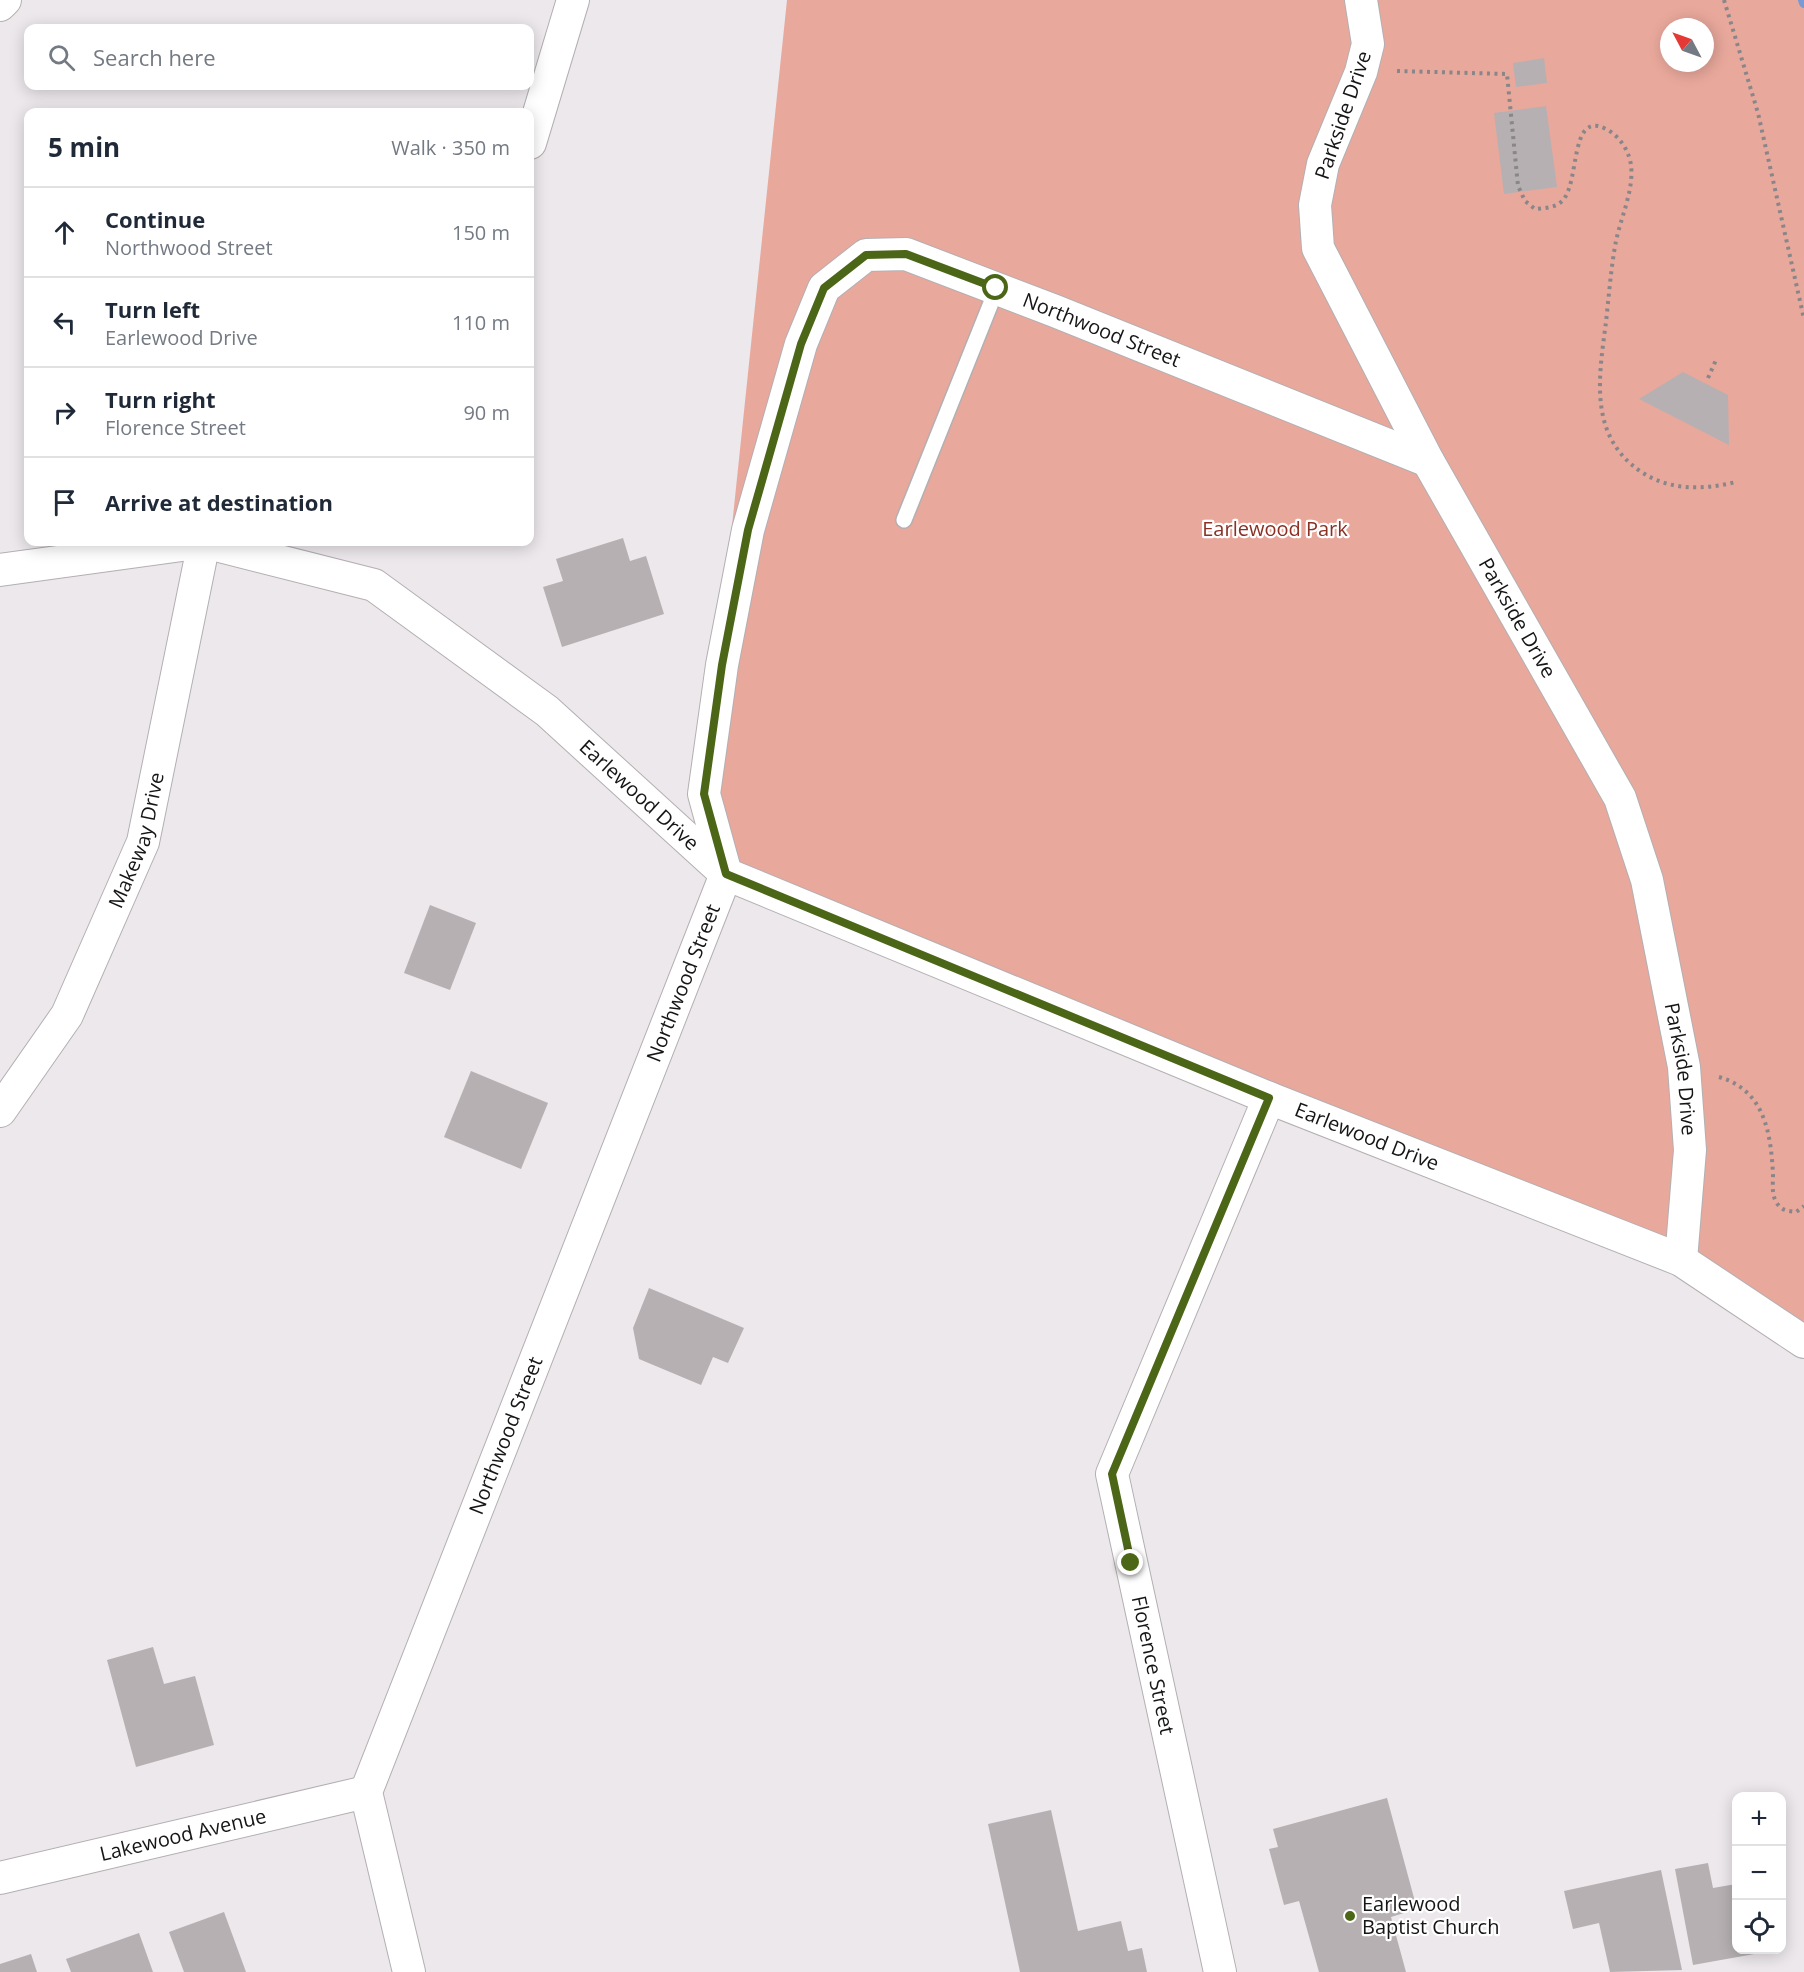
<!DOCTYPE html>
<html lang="en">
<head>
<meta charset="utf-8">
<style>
	:root { --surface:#fff; --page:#f6f6f7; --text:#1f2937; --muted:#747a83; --line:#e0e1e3 }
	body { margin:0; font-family:"Open Sans",sans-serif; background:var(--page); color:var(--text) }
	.controls { position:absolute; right:18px; bottom:18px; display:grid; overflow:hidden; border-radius:12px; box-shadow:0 3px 15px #0003 }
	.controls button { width:54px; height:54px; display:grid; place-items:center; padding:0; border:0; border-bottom:2px solid var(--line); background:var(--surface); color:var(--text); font:30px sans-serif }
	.compass { position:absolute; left:1660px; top:18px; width:54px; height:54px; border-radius:50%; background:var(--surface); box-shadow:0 3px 15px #0003; rotate:311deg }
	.stop { position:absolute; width:18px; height:18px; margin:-14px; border:4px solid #4c6618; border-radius:50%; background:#fff }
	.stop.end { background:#4c6618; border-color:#fff; box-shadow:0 2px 6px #0008 }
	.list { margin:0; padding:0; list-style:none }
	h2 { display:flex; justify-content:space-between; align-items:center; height:78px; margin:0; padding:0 24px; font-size:26px }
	h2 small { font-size:20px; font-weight:400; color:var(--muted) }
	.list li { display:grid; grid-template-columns:39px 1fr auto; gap:18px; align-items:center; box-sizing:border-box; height:90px; padding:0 24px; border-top:2px solid var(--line) }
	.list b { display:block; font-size:22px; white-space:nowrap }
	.list p { margin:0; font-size:20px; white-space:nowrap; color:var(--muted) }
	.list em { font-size:20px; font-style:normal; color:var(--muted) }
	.icon { flex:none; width:33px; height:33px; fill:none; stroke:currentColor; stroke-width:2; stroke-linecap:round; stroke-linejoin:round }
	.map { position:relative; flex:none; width:1804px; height:1972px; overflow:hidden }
	.search { position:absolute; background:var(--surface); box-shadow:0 3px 15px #0003; left:24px; top:24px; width:510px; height:66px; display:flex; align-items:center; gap:15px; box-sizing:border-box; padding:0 21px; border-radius:12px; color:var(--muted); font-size:22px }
	.panel { position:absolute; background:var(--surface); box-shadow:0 3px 15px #0003; left:24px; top:108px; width:510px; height:438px; border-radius:12px }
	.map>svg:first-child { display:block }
	.green { fill:#e9a89c; fill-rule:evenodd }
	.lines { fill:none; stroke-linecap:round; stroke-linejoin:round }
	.stream { stroke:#7a9ad4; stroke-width:10 }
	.building { fill:#b6b0b2 }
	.lane-casing { stroke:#b3afb2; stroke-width:18 }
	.street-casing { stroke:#b3afb2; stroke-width:34 }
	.path { stroke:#898689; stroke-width:4; stroke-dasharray:3 4.5; stroke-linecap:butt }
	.lane { stroke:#fff; stroke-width:15 }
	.street { stroke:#fff; stroke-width:32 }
	.route { stroke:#4c6618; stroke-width:8 }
	.poi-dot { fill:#4c6618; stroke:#fff; stroke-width:2 }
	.labels { text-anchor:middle; stroke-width:4.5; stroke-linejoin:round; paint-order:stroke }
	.street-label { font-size:20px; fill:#161516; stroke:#fff }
	.park-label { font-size:20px; fill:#8a3125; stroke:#fff }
	.poi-label { font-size:20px; fill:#161516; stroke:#fff; text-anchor:start }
</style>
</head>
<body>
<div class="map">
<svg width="1804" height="1972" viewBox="0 0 1804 1972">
	<rect width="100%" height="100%" fill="#ece8ec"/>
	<path class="green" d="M 787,0 L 1804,0 L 1804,1342 L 1681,1260 L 726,874 L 704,794 ZM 1669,27 L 1705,27 L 1705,63 L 1669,63 Z"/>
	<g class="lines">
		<polyline class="stream" points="1803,0 1804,3"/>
	</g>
	<g class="building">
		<polygon points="1544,58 1547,83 1516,87 1513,63"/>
		<polygon points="1546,106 1557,187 1504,194 1494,113"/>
		<polygon points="1683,372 1728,395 1729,445 1639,399"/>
		<polygon points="623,538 630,561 646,556 664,614 562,647 543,587 563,581 556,559"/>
		<polygon points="430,905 476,923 450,990 404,973"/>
		<polygon points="471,1071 548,1103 521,1169 444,1137"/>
		<polygon points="649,1288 744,1328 728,1363 713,1357 701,1385 639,1359 633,1328"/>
		<polygon points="153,1647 164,1684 195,1676 214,1745 136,1767 107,1660"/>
		<polygon points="1387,1798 1417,1909 1391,1917 1406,1972 1319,1972 1299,1901 1284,1905 1269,1849 1278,1847 1273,1829"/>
		<polygon points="1051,1810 1078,1931 1121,1921 1128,1951 1142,1948 1147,1972 1020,1972 988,1824"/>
		<polygon points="1708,1863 1713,1888 1736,1884 1736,1950 1771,1951 1693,1965 1675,1869"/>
		<polygon points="1661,1870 1682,1970 1610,1972 1599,1923 1573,1929 1564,1891"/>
		<polygon points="224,1912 246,1972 184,1972 169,1932"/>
		<polygon points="139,1933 153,1972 71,1972 66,1959"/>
		<polygon points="31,1954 37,1972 0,1972 0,1964"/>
	</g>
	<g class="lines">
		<defs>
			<polyline id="lane" points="904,520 997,288"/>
			<g id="street">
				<path id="s1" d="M 1361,0 L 1368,44 L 1361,72 L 1323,164 L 1315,205 L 1318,248 L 1428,461 L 1620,798 L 1647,880 L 1684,1067 L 1690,1150 L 1681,1260"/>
				<polyline points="0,5 5,0"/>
				<polyline points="530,143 573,0"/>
				<path id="s2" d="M 0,570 L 204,542 L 374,585 L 547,711 L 726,874 L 1269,1098 L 1681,1260 L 1804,1342"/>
				<path id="s3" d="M 0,1111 L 67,1015 L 143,842 L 204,542"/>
				<path id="s4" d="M 0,1878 L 366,1792"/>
				<path id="s5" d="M 409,1972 L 366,1792 L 726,874 L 704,794 L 722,665 L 748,530 L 801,344 L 824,288 L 866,255 L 906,254 L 1055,311 L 1428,461"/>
				<polyline points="1220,1972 1112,1474 1269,1098"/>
			</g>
		</defs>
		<use href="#lane" class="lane-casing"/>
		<use href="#street" class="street-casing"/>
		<g class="path">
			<polyline points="1724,0 1758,113 1804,319"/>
			<path d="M 1397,71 L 1507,74 L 1518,186 L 1525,201 L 1535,209 C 1544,208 1554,208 1561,202 C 1581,186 1568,109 1606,129 C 1620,136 1629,151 1631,165 C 1634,190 1621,217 1616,241 C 1611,267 1609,295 1606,322 C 1599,376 1588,435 1640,471 C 1669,491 1703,490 1736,482"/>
			<polyline points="1708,378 1716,360"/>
			<path d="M 1719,1077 C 1765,1090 1771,1134 1773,1175 C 1773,1186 1771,1197 1779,1206 C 1783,1211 1790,1211 1796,1212 L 1804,1206"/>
		</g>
		<use href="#lane" class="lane"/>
		<use href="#street" class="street"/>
	</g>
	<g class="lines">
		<polyline class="route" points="996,288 906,254 866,255 824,288 801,344 748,530 722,665 704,794 726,874 1269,1098 1112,1474 1131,1563"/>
	</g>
	<circle class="poi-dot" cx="1350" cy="1916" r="6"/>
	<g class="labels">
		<g class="street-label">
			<text transform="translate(1343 115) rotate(-71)" y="7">Parkside Drive</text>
			<text dy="7" stroke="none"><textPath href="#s5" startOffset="2079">Northwood Street</textPath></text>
			<text dy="7" stroke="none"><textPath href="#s1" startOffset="678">Parkside Drive</textPath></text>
			<text dy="7" stroke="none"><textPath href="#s2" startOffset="720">Earlewood Drive</textPath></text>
			<text dy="7" stroke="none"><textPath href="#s3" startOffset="306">Makeway Drive</textPath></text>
			<text dy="7" stroke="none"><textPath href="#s5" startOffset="1054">Northwood Street</textPath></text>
			<text dy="7" stroke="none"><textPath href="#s1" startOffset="1164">Parkside Drive</textPath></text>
			<text dy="7" stroke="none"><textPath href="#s2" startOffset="1530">Earlewood Drive</textPath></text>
			<text dy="7" stroke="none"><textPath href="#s5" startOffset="568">Northwood Street</textPath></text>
			<text transform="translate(1153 1665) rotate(78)" y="7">Florence Street</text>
			<text dy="7" stroke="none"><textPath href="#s4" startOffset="188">Lakewood Avenue</textPath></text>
		</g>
		<g class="park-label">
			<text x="1275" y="536">Earlewood Park</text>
		</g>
		<g class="poi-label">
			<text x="1362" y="1911">Earlewood<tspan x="1362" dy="23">Baptist Church</tspan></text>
		</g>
	</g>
</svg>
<div class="controls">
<button>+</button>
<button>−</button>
<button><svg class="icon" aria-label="locate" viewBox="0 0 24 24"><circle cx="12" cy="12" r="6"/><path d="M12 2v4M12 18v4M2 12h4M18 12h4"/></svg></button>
</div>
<svg class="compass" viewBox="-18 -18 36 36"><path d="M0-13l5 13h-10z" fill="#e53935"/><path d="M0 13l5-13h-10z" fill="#747a83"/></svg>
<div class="stop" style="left:996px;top:288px"></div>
<div class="stop end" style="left:1131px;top:1563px"></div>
<div class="search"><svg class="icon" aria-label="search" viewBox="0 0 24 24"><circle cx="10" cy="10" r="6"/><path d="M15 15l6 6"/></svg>Search here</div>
<section class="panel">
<h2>5 min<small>Walk · 350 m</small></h2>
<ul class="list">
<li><svg class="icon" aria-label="ahead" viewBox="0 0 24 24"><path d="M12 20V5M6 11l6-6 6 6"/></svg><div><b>Continue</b><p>Northwood Street</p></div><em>150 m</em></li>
<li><svg class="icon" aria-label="left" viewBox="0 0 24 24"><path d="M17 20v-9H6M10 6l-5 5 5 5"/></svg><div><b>Turn left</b><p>Earlewood Drive</p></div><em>110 m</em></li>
<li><svg class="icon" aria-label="right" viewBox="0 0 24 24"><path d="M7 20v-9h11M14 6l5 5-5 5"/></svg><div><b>Turn right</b><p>Florence Street</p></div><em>90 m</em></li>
<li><svg class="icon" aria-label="arrive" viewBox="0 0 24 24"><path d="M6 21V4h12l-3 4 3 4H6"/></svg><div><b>Arrive at destination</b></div></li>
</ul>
</section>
</div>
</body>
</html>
